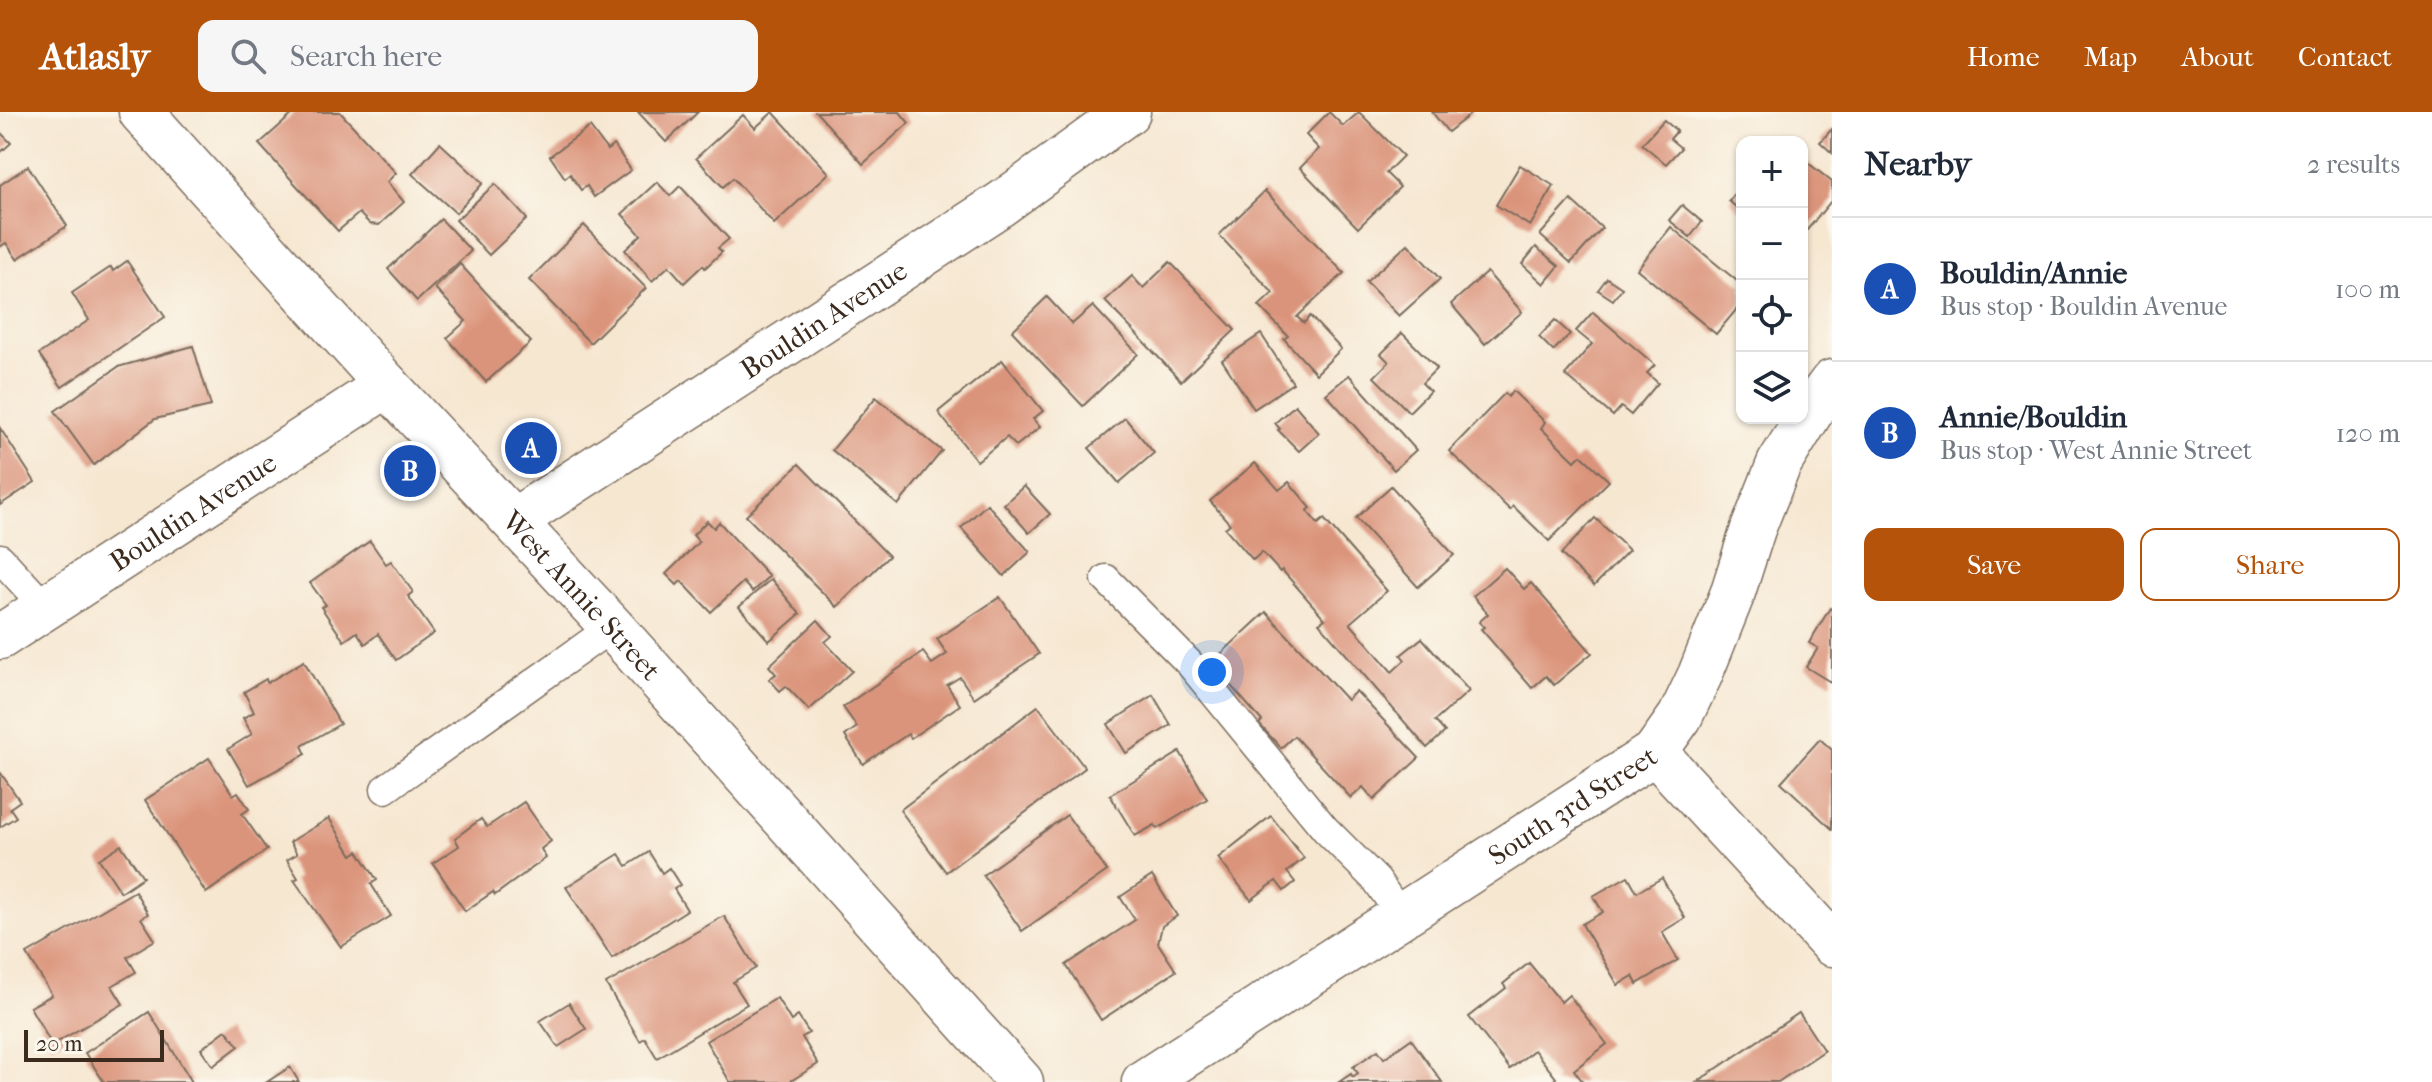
<!DOCTYPE html>
<html lang="en">
<head>
<meta charset="utf-8">
<style>
	:root { --surface:#fff; --page:#f6f6f7; --text:#1f2937; --muted:#747a83; --line:#e0e1e3; --accent:#b45309 }
	body { margin:0; font-family:"IM FELL French Canon",serif; background:var(--page); color:var(--text) }
	.controls { position:absolute; right:24px; top:24px; display:grid; overflow:hidden; border-radius:16px; box-shadow:0 2px 6px #0004 }
	.controls button { width:72px; height:72px; display:grid; place-items:center; padding:0; border:0; border-bottom:2px solid var(--line); background:var(--surface); color:var(--text); font:40px sans-serif }
	.scale { position:absolute; left:24px; bottom:20px; width:140px; box-sizing:border-box; padding-left:8px; border:4px solid #3b2a1e; border-top:0; font-size:22px; line-height:28px; white-space:nowrap; color:#3b2a1e; -webkit-text-stroke:6px #fbf7ec; paint-order:stroke }
	.you { position:absolute; left:1212px; top:560px; width:28px; height:28px; margin:-20px; border:6px solid #fff; border-radius:50%; background:#1a73e8; box-shadow:0 0 0 12px #1a73e833 }
	.badge { display:grid; place-items:center; width:52px; height:52px; border-radius:50%; background:var(--accent); color:#fff; font-size:26px; font-weight:700 }
	.pin { position:absolute; translate:-50% -50%; border:4px solid #fff; box-shadow:0 2px 8px #0006 }
	.list { margin:0; padding:0; list-style:none }
	h2 { display:flex; justify-content:space-between; align-items:center; height:104px; margin:0; padding:0 32px; font-size:34px }
	h2 small { font-size:26px; font-weight:400; color:var(--muted) }
	.list li { display:grid; grid-template-columns:52px 1fr auto; gap:24px; align-items:center; box-sizing:border-box; height:144px; padding:0 32px; border-top:2px solid var(--line) }
	.list b { display:block; font-size:30px; white-space:nowrap }
	.list p { margin:0; font-size:26px; white-space:nowrap; color:var(--muted) }
	.list em { font-size:26px; font-style:normal; color:var(--muted) }
	.actions { display:flex; gap:16px; padding:24px 32px }
	.actions a { flex:1; padding:18px 0; border:2px solid var(--accent); border-radius:16px; text-align:center; font-size:28px; color:var(--accent) }
	.actions .main { background:var(--accent); color:#fff }
	.icon { flex:none; width:44px; height:44px; fill:none; stroke:currentColor; stroke-width:2; stroke-linecap:round; stroke-linejoin:round }
	.map { position:relative; flex:none; width:1832px; height:970px; overflow:hidden }
	header { display:flex; align-items:center; gap:48px; box-sizing:border-box; height:112px; padding:0 40px; background:var(--accent); color:#fff }
	header strong { font-size:38px }
	nav { display:flex; gap:44px; margin-inline-start:auto; font-size:28px }
	.search { width:560px; height:72px; background:var(--page); display:flex; align-items:center; gap:20px; box-sizing:border-box; padding:0 28px; border-radius:16px; color:var(--muted); font-size:30px }
	main { display:flex }
	aside { flex:1; background:var(--surface) }
	.map>svg:first-child { display:block }
	.building { fill:#db947c }
	.lines { fill:none; stroke-linecap:round; stroke-linejoin:round }
	.service-casing { stroke:#7c6c5d; stroke-width:31 }
	.minor-casing { stroke:#7c6c5d; stroke-width:47 }
	.tertiary-casing { stroke:#7c6c5d; stroke-width:47 }
	.service { stroke:#fff; stroke-width:28 }
	.minor { stroke:#fff; stroke-width:44 }
	.tertiary { stroke:#fff; stroke-width:44 }
	.labels { text-anchor:middle; stroke-width:7; stroke-linejoin:round; paint-order:stroke }
	.street-label { font-size:28px; fill:#3b2a1e; stroke:#fbf7ec }
</style>
</head>
<body>
<header>
<strong>Atlasly</strong>
<div class="search"><svg class="icon" aria-label="search" viewBox="0 0 24 24"><circle cx="10" cy="10" r="6"/><path d="M15 15l6 6"/></svg>Search here</div>
<nav><a>Home</a><a>Map</a><a>About</a><a>Contact</a></nav>
</header>
<main>
<div class="map">
<svg width="1832" height="970" viewBox="0 0 1832 970">
	<rect width="100%" height="100%" fill="#fbf7ec"/>
	<filter id="ink" filterUnits="userSpaceOnUse"><feTurbulence type="fractalNoise" baseFrequency=".0125" numOctaves="2"/><feDisplacementMap in="SourceGraphic" scale="16" xChannelSelector="R" yChannelSelector="G"/><feConvolveMatrix kernelMatrix="1 2 1 2 8 2 1 2 1" color-interpolation-filters="sRGB"/></filter>
	<filter id="wash" filterUnits="userSpaceOnUse"><feTurbulence type="fractalNoise" baseFrequency=".006" numOctaves="4" result="noise"/><feDisplacementMap in="SourceGraphic" scale="32" xChannelSelector="R" yChannelSelector="G"/><feGaussianBlur stdDeviation="1.8" result="paint"/><feColorMatrix in="noise" values="0 0 0 0 0 0 0 0 0 0 0 0 0 0 0 0 0 1.4 0 .05"/><feComposite in="paint" operator="in"/></filter>
	<g filter="url(#wash)">
		<rect width="100%" height="100%" fill="#f6e7d1"/>
		<g id="blocks">
			<g class="building">
				<polygon points="295,0 340,0 396,61 387,70 404,90 379,113 370,112 359,101 338,119 259,32"/>
				<polygon points="638,0 698,0 666,30"/>
				<polygon points="773,0 829,61 774,112 733,66 723,75 696,46 743,3 755,16"/>
				<polygon points="816,0 900,0 909,11 863,52"/>
				<polygon points="1329,0 1343,14 1359,0 1403,44 1386,61 1400,75 1358,116 1300,56 1319,37 1306,23"/>
				<polygon points="1432,0 1473,0 1448,20"/>
				<polygon points="1664,8 1677,19 1670,27 1681,36 1666,52 1642,32"/>
				<polygon points="590,15 607,38 614,33 631,58 594,85 587,74 581,78 570,62 565,66 550,44"/>
				<polygon points="1832,17 1832,41 1820,30"/>
				<polygon points="0,20 11,31 0,41"/>
				<polygon points="440,31 483,71 456,101 412,62"/>
				<polygon points="1802,46 1832,70 1832,88 1802,124"/>
				<polygon points="1520,53 1554,74 1530,114 1496,93"/>
				<polygon points="28,54 67,114 17,147 6,131 0,135 0,73"/>
				<polygon points="657,70 670,84 680,74 729,127 718,136 722,140 705,156 703,153 684,171 669,154 652,169 625,138 641,123 622,102"/>
				<polygon points="495,72 527,107 489,143 456,108"/>
				<polygon points="1742,73 1742,100 1729,89"/>
				<polygon points="1265,79 1344,161 1297,205 1304,211 1310,204 1341,237 1316,262 1284,227 1288,224 1259,194 1273,181 1219,123"/>
				<polygon points="1571,88 1602,116 1571,151 1540,123"/>
				<polygon points="1682,93 1702,110 1690,125 1669,108"/>
				<polygon points="441,107 471,139 417,189 388,157"/>
				<polygon points="584,113 646,176 590,231 529,168"/>
				<polygon points="1671,115 1742,173 1742,191 1716,222 1637,157"/>
				<polygon points="1408,132 1440,167 1399,204 1366,170"/>
				<polygon points="1536,135 1559,154 1544,172 1522,152"/>
				<polygon points="127,149 165,205 62,275 39,242 89,208 72,181 111,155 113,159"/>
				<polygon points="1170,150 1235,218 1181,269 1105,189 1132,164 1143,176"/>
				<polygon points="460,152 531,230 486,270 447,226 466,209 435,176"/>
				<polygon points="1487,160 1522,200 1485,232 1451,192"/>
				<polygon points="1607,166 1622,176 1613,188 1598,178"/>
				<polygon points="1047,185 1072,212 1093,194 1138,242 1083,294 1012,219"/>
				<polygon points="1593,200 1655,253 1647,261 1658,271 1631,303 1621,295 1613,304 1565,263 1592,232 1576,219"/>
				<polygon points="1555,208 1570,222 1553,239 1539,225"/>
				<polygon points="1402,221 1437,256 1422,271 1430,279 1409,300 1374,265 1389,250 1381,242"/>
				<polygon points="1261,222 1293,271 1254,297 1222,248"/>
				<polygon points="193,234 211,294 155,307 94,353 55,299 118,255"/>
				<polygon points="1002,248 1043,299 1033,307 1040,315 1016,334 1007,325 977,349 938,300"/>
				<polygon points="1349,263 1416,338 1394,358 1326,282"/>
				<polygon points="1513,279 1545,310 1541,316 1575,349 1581,343 1609,369 1549,429 1513,394 1510,398 1449,339 1505,281 1508,285"/>
				<polygon points="876,285 942,339 898,393 832,338"/>
				<polygon points="1295,293 1319,321 1299,339 1278,318 1280,317 1275,311"/>
				<polygon points="1125,306 1154,341 1119,371 1089,336"/>
				<polygon points="0,316 35,370 0,393"/>
				<polygon points="1255,351 1279,378 1289,370 1311,396 1307,399 1318,412 1324,407 1387,479 1350,511 1392,560 1405,548 1401,543 1422,526 1469,579 1435,609 1445,620 1427,636 1319,511 1325,507 1282,458 1280,460 1262,440 1253,448 1225,416 1230,412 1210,389"/>
				<polygon points="799,352 889,444 837,495 746,404"/>
				<polygon points="1024,374 1050,402 1029,421 1004,392"/>
				<polygon points="1391,374 1454,443 1418,475 1356,406"/>
				<polygon points="987,392 1030,440 1004,464 961,416"/>
				<polygon points="1595,406 1629,438 1594,474 1561,442"/>
				<polygon points="707,409 714,416 719,410 769,464 752,480 743,470 711,500 681,469 677,473 666,462 699,430 693,423"/>
				<polygon points="370,429 386,452 391,449 413,480 408,484 434,521 396,548 378,522 365,532 357,520 344,529 321,495 326,493 310,471"/>
				<polygon points="1505,456 1524,477 1531,471 1592,541 1554,573 1546,564 1532,576 1481,517 1484,515 1479,510 1488,502 1473,484"/>
				<polygon points="771,467 800,502 769,529 739,495"/>
				<polygon points="1000,485 1039,542 974,586 960,565 947,573 960,593 911,626 908,622 863,652 845,624 857,615 843,595 923,540 932,552 947,542 937,527"/>
				<polygon points="1830,496 1832,498 1832,571 1806,555 1818,536 1809,531"/>
				<polygon points="1266,500 1347,588 1356,579 1419,646 1374,688 1363,675 1351,686 1294,624 1281,636 1259,612 1262,609 1211,551"/>
				<polygon points="818,508 832,524 825,530 852,559 809,598 786,574 780,579 769,567 776,562 769,554"/>
				<polygon points="304,549 340,612 302,634 306,642 249,673 228,637 252,622 243,606 254,600 244,580 266,567 267,571"/>
				<polygon points="1153,583 1171,613 1126,641 1108,612"/>
				<polygon points="1038,594 1085,656 946,760 900,698"/>
				<polygon points="1820,627 1832,638 1832,717 1781,670"/>
				<polygon points="1180,640 1207,687 1157,717 1155,713 1135,724 1110,683"/>
				<polygon points="209,646 233,683 238,680 249,697 242,702 267,738 206,781 145,688"/>
				<polygon points="0,660 20,689 10,696 16,705 0,715"/>
				<polygon points="524,690 551,729 541,737 546,746 495,783 493,780 465,799 433,751 459,734 455,726 481,707 487,715"/>
				<polygon points="1067,703 1107,759 1022,819 983,763"/>
				<polygon points="1271,704 1304,746 1287,760 1295,770 1284,779 1276,769 1251,788 1218,746"/>
				<polygon points="329,706 352,743 358,739 377,768 371,772 391,804 341,835 294,768 298,766 287,748 297,742 290,730"/>
				<polygon points="121,733 143,765 121,780 99,747"/>
				<polygon points="649,740 662,761 669,756 680,773 674,777 687,798 612,846 566,775 619,742 627,754"/>
				<polygon points="1152,764 1177,804 1162,814 1158,831 1176,859 1101,908 1066,853 1135,808 1120,785"/>
				<polygon points="1628,764 1637,780 1662,766 1685,806 1662,820 1678,848 1637,872 1633,864 1618,873 1582,812 1603,800 1593,784"/>
				<polygon points="135,779 148,802 141,806 155,828 127,845 136,860 112,874 123,892 52,933 30,895 52,883 27,842"/>
				<polygon points="724,804 756,856 733,870 747,892 657,946 645,926 640,929 606,872"/>
				<polygon points="1529,851 1561,890 1569,883 1607,932 1574,958 1583,970 1552,970 1556,966 1534,938 1510,957 1469,905 1506,876 1503,872"/>
				<polygon points="777,886 791,909 798,904 809,921 802,925 818,952 789,970 730,970 706,929"/>
				<polygon points="569,891 586,917 558,935 540,909"/>
				<polygon points="149,900 192,970 104,970 85,941"/>
				<polygon points="1799,901 1824,939 1778,970 1697,970"/>
				<polygon points="226,918 239,934 213,954 201,937"/>
				<polygon points="1411,927 1442,970 1339,970 1351,962 1353,965 1358,961 1353,955 1378,938 1384,946"/>
				<polygon points="290,955 299,970 267,970"/>
			</g>
		</g>
	</g>
	<g filter="url(#ink)">
		<use href="#blocks" fill-opacity="0" stroke="#7c6c5d" stroke-width="2"/>
		<g class="lines">
			<defs>
				<g id="service">
					<polyline points="0,446 45,495"/>
					<polyline points="1106,467 1190,552 1325,717 1377,769 1401,804"/>
					<polyline points="385,677 612,515"/>
				</g>
				<g id="minor">
					<path id="s1" d="M 0,525 L 387,273"/>
					<polyline points="1655,640 1832,832"/>
					<path id="s2" d="M 1144,970 L 1655,640 L 1680,605 L 1700,563 L 1732,483 L 1753,417 L 1779,352 L 1817,290 L 1832,270"/>
				</g>
				<g id="tertiary">
					<path id="s3" d="M 141,0 L 387,273 L 612,515 L 1021,970"/>
					<path id="s4" d="M 515,408 L 1001,92 L 1128,0"/>
				</g>
			</defs>
			<use href="#service" class="service-casing"/>
			<use href="#minor" class="minor-casing"/>
			<use href="#tertiary" class="tertiary-casing"/>
			<use href="#service" class="service"/>
			<use href="#minor" class="minor"/>
			<use href="#tertiary" class="tertiary"/>
		</g>
	</g>
	<g class="labels">
		<g class="street-label">
			<text dy="10" stroke="none"><textPath href="#s4" startOffset="368">Bouldin Avenue</textPath></text>
			<text dy="10" stroke="none"><textPath href="#s1" startOffset="230">Bouldin Avenue</textPath></text>
			<text dy="10" stroke="none"><textPath href="#s3" startOffset="654">West Annie Street</textPath></text>
			<text dy="10" stroke="none"><textPath href="#s2" startOffset="510">South 3rd Street</textPath></text>
		</g>
	</g>
</svg>
<div class="controls">
<button>+</button>
<button>−</button>
<button><svg class="icon" aria-label="locate" viewBox="0 0 24 24"><circle cx="12" cy="12" r="6"/><path d="M12 2v4M12 18v4M2 12h4M18 12h4"/></svg></button>
<button><svg class="icon" aria-label="layers" viewBox="0 0 24 24"><path d="M12 4l9 5-9 5-9-5zM3 14l9 5 9-5"/></svg></button>
</div>
<div class="scale">20 m</div>
<div class="you"></div>
<div class="pin badge" style="left:531px;top:336px;background:#1a4fb4">A</div>
<div class="pin badge" style="left:410px;top:359px;background:#1a4fb4">B</div>
</div>
<aside>
<h2>Nearby<small>2 results</small></h2>
<ul class="list">
<li><span class="badge" style="background:#1a4fb4">A</span><div><b>Bouldin/Annie</b><p>Bus stop · Bouldin Avenue</p></div><em>100 m</em></li>
<li><span class="badge" style="background:#1a4fb4">B</span><div><b>Annie/Bouldin</b><p>Bus stop · West Annie Street</p></div><em>120 m</em></li>
</ul>
<div class="actions"><a class="main">Save</a><a>Share</a></div>
</aside>
</main>
</body>
</html>
